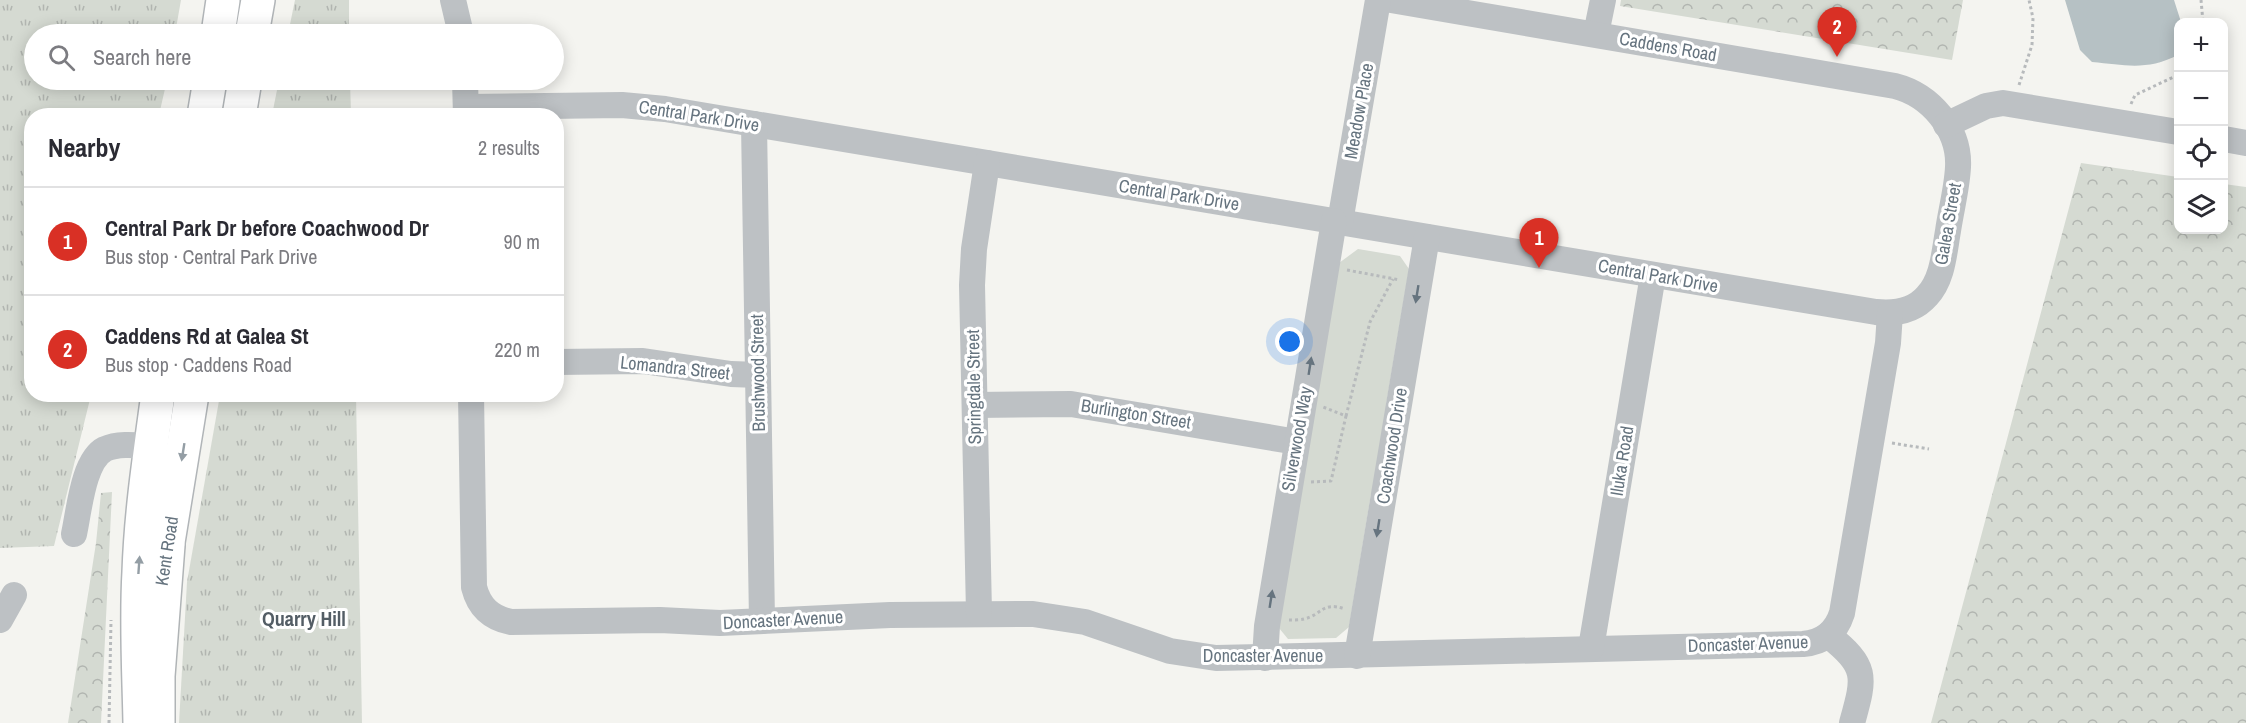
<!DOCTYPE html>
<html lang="en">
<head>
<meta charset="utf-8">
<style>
	:root { --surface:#fff; --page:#f2f2f3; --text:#2b2b33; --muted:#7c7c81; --line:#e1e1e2; --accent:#d93025 }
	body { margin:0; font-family:"Archivo Narrow",sans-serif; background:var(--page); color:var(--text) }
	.controls { position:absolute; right:18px; top:18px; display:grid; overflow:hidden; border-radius:12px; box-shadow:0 3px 15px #0003 }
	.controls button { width:54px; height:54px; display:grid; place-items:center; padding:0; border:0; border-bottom:2px solid var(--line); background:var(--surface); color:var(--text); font:30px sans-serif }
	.you { position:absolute; left:1290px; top:342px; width:21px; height:21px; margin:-15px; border:4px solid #fff; border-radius:50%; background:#1a73e8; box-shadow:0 0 0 9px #1a73e833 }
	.badge { display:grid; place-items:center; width:39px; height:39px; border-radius:50%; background:var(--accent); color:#fff; font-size:20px; font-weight:700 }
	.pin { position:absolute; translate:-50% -50px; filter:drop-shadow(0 2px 3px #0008) }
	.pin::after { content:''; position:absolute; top:32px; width:21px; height:18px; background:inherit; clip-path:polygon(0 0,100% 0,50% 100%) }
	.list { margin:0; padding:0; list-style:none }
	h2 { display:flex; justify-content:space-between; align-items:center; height:78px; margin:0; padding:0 24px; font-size:26px }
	h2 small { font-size:20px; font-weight:400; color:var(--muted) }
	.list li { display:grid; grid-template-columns:39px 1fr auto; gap:18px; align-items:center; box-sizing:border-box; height:108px; padding:0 24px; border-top:2px solid var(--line) }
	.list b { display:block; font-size:22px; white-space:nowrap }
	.list p { margin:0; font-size:20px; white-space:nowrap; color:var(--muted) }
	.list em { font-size:20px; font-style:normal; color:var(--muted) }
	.icon { flex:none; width:33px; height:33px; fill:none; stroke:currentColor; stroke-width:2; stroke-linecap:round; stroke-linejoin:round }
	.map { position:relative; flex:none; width:2246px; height:723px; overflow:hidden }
	.search { position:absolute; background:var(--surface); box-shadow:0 3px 15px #0003; left:24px; top:24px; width:540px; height:66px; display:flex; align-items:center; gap:15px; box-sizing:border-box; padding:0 21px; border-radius:33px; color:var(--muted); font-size:22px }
	.panel { position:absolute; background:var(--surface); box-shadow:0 3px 15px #0003; left:24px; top:108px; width:540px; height:294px; border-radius:24px }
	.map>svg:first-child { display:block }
	.grass { fill:url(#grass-tufts) }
	.forest { fill:url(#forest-crowns) }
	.park { fill:#d5dad2 }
	.water { fill:#b6c1c4 }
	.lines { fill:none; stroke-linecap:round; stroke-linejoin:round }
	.major-casing { stroke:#b1b5b8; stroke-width:36 }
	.highway-casing { stroke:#b0b4b6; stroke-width:36 }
	.path { stroke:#b7babc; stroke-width:3; stroke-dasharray:3 3; stroke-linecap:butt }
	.minor { stroke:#bdc1c4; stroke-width:26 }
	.major { stroke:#fff; stroke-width:33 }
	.highway { stroke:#fff; stroke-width:33 }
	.oneway { fill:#66747f }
	.oneway2 { fill:#949ea5 }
	.labels { text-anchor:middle; stroke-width:6; stroke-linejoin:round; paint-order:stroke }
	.street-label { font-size:18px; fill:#66747f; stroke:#fff }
	.neighbourhood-label { font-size:20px; font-weight:bold; fill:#535d65; stroke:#fff }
</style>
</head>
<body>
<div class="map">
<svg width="2246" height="723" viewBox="0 0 2246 723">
	<defs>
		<pattern id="grass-tufts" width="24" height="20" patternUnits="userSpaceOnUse" patternTransform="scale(1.5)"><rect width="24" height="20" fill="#d5dad2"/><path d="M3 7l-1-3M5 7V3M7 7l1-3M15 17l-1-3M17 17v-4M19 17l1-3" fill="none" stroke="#b1b5b0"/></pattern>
		<pattern id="forest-crowns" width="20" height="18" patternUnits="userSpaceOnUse" patternTransform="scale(1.5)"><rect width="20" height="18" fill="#d5dad2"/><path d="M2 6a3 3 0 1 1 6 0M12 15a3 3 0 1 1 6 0" fill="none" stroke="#b1b5b0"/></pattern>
	</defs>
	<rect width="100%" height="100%" fill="#f4f4f0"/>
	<g class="grass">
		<polygon points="0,0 181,0 175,34 34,34 34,80 167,80 159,115 32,116 32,394 91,395 54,546 0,548"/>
		<polygon points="295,0 349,0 349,34 288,34"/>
		<polygon points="279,80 350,80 351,115 272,115"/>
		<polygon points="220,395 356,395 362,723 179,723 187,582"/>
	</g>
	<g class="forest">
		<polygon points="1621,0 1963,0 1952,60 1620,6"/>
		<polygon points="2081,163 2178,177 2178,230 2224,230 2224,184 2246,187 2246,723 1931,723"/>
		<polygon points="112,492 101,723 68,723 96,543 101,493"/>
	</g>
	<polygon class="park" points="1358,249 1400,256 1409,269 1386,405 1391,412 1379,489 1371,494 1349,627 1336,638 1288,639 1279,628 1339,263"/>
	<path class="water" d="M 2065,0 L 2174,0 L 2181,22 L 2178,22 L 2178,55 C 2147,71 2125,65 2092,62 L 2080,50 Z"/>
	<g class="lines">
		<defs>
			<g id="major">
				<polyline points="218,34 223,0"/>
				<polyline points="252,34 258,0"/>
				<polyline points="204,116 210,80"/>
				<polyline points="239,116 245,80"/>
				<polyline points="163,573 192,394"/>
				<path d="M 140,723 C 139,673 136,622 139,572 C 141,512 150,453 158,394"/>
			</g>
			<polyline id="highway" points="158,723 158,676 168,545"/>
		</defs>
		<use href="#major" class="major-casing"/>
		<use href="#highway" class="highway-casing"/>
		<g class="path">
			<polyline points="2201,0 2203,22"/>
			<polyline points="2019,85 2032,45 2033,18 2029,0"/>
			<polyline points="2131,104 2135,95 2178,75"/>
			<polyline points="1347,270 1400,280"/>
			<polyline points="1346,416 1370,322 1393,279"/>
			<polyline points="1892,443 1929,449"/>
			<polyline points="1311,482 1331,481 1346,416 1323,407"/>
			<path d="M 1289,620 C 1294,620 1300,620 1304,619 C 1322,615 1322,601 1345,609"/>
			<polyline points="109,723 111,620"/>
		</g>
		<g class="minor">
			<polyline points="453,0 461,34"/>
			<polyline points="1596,34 1603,0"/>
			<polyline points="465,80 466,116"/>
			<path d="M 466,107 L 622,105 L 665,109 L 1876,312 C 1895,314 1914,311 1927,296 C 1943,279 1944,253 1948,231 C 1951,210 1957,188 1958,167 C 1960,129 1930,95 1895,86 L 1391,0"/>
			<polyline points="754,124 762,621"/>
			<polyline points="1946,125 1986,106 2003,103 2178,132"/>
			<polyline points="2224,139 2246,143"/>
			<polyline points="1340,222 1378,0"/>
			<polyline points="556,362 643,361 731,374 758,375"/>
			<path d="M 471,394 L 474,587 C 479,607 491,618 511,622 L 660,620 L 720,623 L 890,615 L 1033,614 L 1085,622 L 1170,651 L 1216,658 L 1803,644 C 1823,642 1836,632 1842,613 L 1888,343 L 1890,313"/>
			<polyline points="975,405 1071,404 1297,442"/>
			<path d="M 74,534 C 79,512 83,460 105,449 C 118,443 136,445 151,446"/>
			<polyline points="979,613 972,285 974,249 987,163"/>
			<polyline points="0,620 14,595"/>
			<path d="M 1828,635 C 1868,667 1865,676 1852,723"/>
			<polyline points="1591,648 1653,275"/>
			<polyline points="1357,656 1427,237"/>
			<polyline points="1265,658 1267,626 1334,221"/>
		</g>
		<use href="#major" class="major"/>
		<use href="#highway" class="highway"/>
	</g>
	<defs><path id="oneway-solid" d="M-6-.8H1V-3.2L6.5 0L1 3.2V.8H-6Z" transform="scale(1.5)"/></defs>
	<g class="oneway">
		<use href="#oneway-solid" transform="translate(1417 294) rotate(99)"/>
		<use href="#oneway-solid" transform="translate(1310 366) rotate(-81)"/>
		<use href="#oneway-solid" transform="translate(1378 528) rotate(99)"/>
		<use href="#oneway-solid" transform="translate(1271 599) rotate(-81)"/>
	</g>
	<g class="oneway2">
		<use href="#oneway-solid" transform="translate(183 452) rotate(99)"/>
		<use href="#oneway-solid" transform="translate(139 565) rotate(-86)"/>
	</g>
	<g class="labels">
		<g class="street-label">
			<text transform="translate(1668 47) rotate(10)" y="6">Caddens Road</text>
			<text transform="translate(1359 111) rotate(-80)" y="6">Meadow Place</text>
			<text transform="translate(699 116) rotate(9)" y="6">Central Park Drive</text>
			<text transform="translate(1179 195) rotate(9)" y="6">Central Park Drive</text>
			<text transform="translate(1948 224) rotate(-80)" y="6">Galea Street</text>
			<text transform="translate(1658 276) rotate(10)" y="6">Central Park Drive</text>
			<text transform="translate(675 368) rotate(6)" y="6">Lomandra Street</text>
			<text transform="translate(758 373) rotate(-91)" y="6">Brushwood Street</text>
			<text transform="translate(974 387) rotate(-91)" y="6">Springdale Street</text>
			<text transform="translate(1136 414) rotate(9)" y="6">Burlington Street</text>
			<text transform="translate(1297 439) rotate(-80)" y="6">Silverwood Way</text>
			<text transform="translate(1392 446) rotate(-81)" y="6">Coachwood Drive</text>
			<text transform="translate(1622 461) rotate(-81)" y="6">Iluka Road</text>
			<text transform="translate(167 551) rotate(-81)" y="6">Kent Road</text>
			<text transform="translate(783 620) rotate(-3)" y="6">Doncaster Avenue</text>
			<text transform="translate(1748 644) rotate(-2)" y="6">Doncaster Avenue</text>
			<text x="1263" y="662">Doncaster Avenue</text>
		</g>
		<g class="neighbourhood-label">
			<text x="304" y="626">Quarry Hill</text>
		</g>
	</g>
</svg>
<div class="controls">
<button>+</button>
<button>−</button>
<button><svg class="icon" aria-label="locate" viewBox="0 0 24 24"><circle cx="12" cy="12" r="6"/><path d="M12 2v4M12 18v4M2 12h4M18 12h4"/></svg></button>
<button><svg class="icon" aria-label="layers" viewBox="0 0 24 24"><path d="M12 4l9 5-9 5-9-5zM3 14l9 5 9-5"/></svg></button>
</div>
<div class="you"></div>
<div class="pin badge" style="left:1539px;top:268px">1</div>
<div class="pin badge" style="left:1837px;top:57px">2</div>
<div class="search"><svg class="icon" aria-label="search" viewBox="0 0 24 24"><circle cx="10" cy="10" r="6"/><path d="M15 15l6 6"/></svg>Search here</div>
<section class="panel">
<h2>Nearby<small>2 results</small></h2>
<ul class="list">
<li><span class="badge">1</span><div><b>Central Park Dr before Coachwood Dr</b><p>Bus stop · Central Park Drive</p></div><em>90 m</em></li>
<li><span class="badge">2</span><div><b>Caddens Rd at Galea St</b><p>Bus stop · Caddens Road</p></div><em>220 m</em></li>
</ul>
</section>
</div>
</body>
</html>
